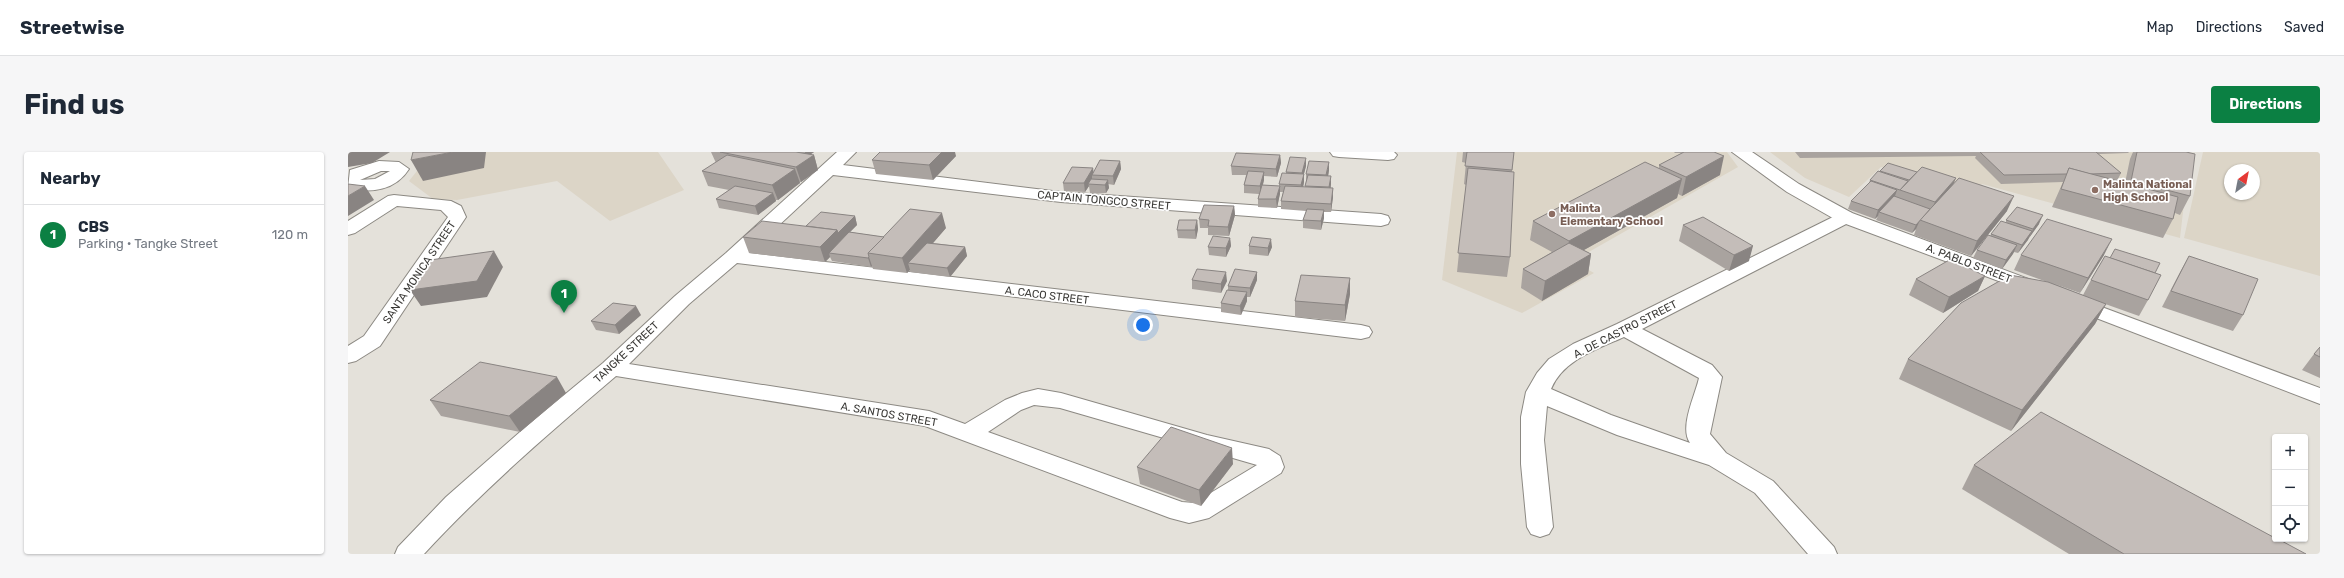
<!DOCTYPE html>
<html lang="en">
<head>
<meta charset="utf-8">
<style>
	:root { --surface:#fff; --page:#f6f6f7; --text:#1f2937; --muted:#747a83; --line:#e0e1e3; --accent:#0b8043 }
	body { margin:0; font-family:Rubik,sans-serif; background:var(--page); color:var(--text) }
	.controls { position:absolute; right:12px; bottom:12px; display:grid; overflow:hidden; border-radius:4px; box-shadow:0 1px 3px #0004 }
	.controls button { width:36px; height:36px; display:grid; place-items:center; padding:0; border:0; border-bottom:1px solid var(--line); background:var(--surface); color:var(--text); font:20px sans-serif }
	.compass { position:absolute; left:1876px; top:12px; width:36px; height:36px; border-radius:50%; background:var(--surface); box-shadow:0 1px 3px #0004; rotate:32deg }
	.you { position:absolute; left:795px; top:173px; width:14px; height:14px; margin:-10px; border:3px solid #fff; border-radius:50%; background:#1a73e8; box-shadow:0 0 0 6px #1a73e833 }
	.badge { display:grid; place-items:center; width:26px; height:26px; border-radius:50%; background:var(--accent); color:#fff; font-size:13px; font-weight:700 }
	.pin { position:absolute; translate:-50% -33px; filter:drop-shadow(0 1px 2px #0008) }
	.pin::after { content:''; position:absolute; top:21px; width:14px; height:12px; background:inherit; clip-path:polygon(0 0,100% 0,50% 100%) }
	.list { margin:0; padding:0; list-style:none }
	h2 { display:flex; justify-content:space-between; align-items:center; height:52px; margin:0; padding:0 16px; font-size:17px }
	h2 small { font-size:13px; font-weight:400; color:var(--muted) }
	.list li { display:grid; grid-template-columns:26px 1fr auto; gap:12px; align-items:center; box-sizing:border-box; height:60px; padding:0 16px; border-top:1px solid var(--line) }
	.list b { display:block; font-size:15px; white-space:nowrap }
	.list p { margin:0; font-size:13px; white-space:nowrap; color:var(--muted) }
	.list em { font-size:13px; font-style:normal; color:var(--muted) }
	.icon { flex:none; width:22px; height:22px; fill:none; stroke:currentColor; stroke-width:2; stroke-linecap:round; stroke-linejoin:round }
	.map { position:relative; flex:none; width:1972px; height:402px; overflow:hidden; border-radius:4px }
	header { display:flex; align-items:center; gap:24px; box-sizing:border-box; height:56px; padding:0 20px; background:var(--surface); border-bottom:1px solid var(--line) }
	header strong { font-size:19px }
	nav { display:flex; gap:22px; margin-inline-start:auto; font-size:14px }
	.intro { display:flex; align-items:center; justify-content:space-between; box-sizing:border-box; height:96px; padding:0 24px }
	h1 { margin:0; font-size:28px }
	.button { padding:10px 18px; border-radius:4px; background:var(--accent); color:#fff; font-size:14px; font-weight:700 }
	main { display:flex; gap:24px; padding:0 24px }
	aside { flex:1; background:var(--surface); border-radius:4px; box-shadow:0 1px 3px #0004 }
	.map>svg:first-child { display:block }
	.built { fill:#dcd5c7; fill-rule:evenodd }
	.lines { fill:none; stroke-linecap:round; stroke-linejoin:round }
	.minor-casing { stroke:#8c8983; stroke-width:2 }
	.tertiary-casing { stroke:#8c8983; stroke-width:2 }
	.minor { fill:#fff; fill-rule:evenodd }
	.tertiary { fill:#fff; fill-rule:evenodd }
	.wall { fill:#a9a39f }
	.shaded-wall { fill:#898482 }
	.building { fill:#c4bdb9; stroke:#898482 }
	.education-dot { fill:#8d6e63; stroke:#fff; stroke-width:1.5 }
	.labels { text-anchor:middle; stroke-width:3.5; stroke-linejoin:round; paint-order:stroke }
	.education-label { font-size:11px; font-weight:bold; fill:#785e54; stroke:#fff; text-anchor:start }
	.street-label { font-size:11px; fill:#3b3a37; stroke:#fff }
</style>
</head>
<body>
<header>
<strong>Streetwise</strong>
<nav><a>Map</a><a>Directions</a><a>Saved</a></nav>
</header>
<div class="intro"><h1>Find us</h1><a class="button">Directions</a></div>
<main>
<aside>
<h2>Nearby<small></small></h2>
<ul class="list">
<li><span class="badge">1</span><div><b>CBS</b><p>Parking · Tangke Street</p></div><em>120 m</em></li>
</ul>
</aside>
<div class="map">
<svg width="1972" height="402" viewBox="0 0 1972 402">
	<rect width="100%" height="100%" fill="#e4e1da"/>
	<g class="built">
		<polygon points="84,0 310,0 336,38 262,69 209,29 109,48 85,47 61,29"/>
		<polygon points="1109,0 1379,0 1390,15 1225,109 1246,121 1174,161 1094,128"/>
		<polygon points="1422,0 1842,0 1832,86 1634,32 1624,45 1533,15 1501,45 1457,26"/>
		<path d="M 1855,0 L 1972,0 L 1972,124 L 1836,86 ZM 1882,18 L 1906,18 L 1906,42 L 1882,42 Z"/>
	</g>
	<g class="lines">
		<defs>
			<g id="minor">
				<path d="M 489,0 L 508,0 L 495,13 L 713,40 L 1033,62 L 1040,64 L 1042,68 L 1040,72 L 1033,74 L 713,50 L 485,23 L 401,101 L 1013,173 L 1021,175 L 1024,180 L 1021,185 L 1013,187 L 389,111 L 341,152 L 281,212 L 581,259 L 617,272 L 657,248 L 674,241 L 690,237 L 713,241 L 859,283 L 921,297 L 932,304 L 936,315 L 933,321 L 861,366 L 841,371 L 822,366 L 577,274 L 268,224 C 201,281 135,338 76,402 L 47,402 L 50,395 L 98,345 L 180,273 L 255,211 L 327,144 L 378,101 ZM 686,253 L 712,256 L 909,313 L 846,351 L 834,350 L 640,280 L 673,258 Z"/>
				<polygon points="982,0 1046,0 1049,3 1046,7 1040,8 991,5 985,4"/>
				<path d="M 31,9 L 51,10 L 61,17 C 48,38 23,42 0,36 L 2,18 ZM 33,19 L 42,19 L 27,27 L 12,28 Z"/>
				<polygon points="46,43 103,49 113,54 118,65 32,194 8,209 0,211 0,194 16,184 100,65 93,58 49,54 7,81 0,83 0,69 40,44"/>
				<path d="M 1497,59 L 1504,61 L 1506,65 L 1504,69 L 1294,177 L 1364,213 L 1374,225 L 1362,282 L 1378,301 L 1425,329 L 1486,395 L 1489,402 L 1460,402 L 1407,341 L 1361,313 L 1269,283 L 1199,254 L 1196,288 L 1205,375 L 1201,382 L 1192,385 L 1183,382 L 1179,375 L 1173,312 L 1173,265 L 1178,240 L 1189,221 L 1201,207 L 1225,192 L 1269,172 ZM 1276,185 L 1351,226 C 1347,244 1331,275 1342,291 L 1263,263 L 1203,237 C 1215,208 1249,197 1276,185 Z"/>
			</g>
			<g id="tertiary">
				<polygon points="1384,0 1404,0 1451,32 1504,61 1694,132 1697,136 1694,140 1687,142 1680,140 1490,69 1439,40"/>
				<polygon points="1724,144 1972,236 1972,252 1717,154 1714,150 1717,146"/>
			</g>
		</defs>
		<use href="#minor" class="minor-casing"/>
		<use href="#tertiary" class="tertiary-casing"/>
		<use href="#minor" class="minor"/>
		<use href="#tertiary" class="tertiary"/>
	</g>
	<g class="wall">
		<polygon points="363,0 466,0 462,3 466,3 470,18 453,30 452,30 452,31 430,48 428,48 428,49 410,63 371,56 368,47 381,38 360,34 354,19 368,11"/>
		<polygon points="1115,0 1166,0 1164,20 1162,105 1159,125 1109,120 1118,33 1116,32 1118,11 1114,10"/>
		<polygon points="1326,0 1366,0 1372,23 1334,44 1330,42 1329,46 1236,98 1243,102 1240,122 1194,149 1173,136 1175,117 1204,100 1182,88 1185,69 1311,16 1311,13 1334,1 1327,1"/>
		<polygon points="1447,0 1781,0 1780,1 1750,2 1773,21 1769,29 1777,31 1782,7 1785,0 1838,0 1842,44 1832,63 1827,61 1825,67 1815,86 1704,55 1715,30 1653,32 1627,6 1628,4 1452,6"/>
		<polygon points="932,3 933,11 929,25 916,24 916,28 915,33 931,34 931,32 938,21 938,20 958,14 956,22 956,30 955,35 957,35 958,30 958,22 981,18 980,24 983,32 983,36 985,45 983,60 976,60 976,66 973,78 955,76 955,68 958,59 933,57 933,49 935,40 932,40 929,56 910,55 910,47 911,42 896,41 896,33 898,23 884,23 883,14"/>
		<polygon points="608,4 585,28 528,22 524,8"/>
		<polygon points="772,9 773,17 766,33 760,32 761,36 758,41 742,41 741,34 737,40 716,39 715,31 745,16 745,21"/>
		<polygon points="1532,19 1605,32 1659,59 1623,104 1566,83 1568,77 1564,81 1528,68 1530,64 1527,67 1500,57 1503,49 1521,31 1522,28 1532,20"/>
		<polygon points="886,54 887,63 881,84 860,83 860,76 852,76 851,67"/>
		<polygon points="507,64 509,73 502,80 536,85 598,76 585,91 617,95 619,104 602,125 562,120 562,118 559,121 525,117 524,114 523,115 484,109 482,105 477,110 401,101 395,85 458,74"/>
		<polygon points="849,68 850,77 848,87 830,86 829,78"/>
		<polygon points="1658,68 1691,72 1670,101 1666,100 1654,117 1625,106 1629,98 1642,84 1643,82 1658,70"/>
		<polygon points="1335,73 1401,109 1381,119 1331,89"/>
		<polygon points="882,86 883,94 878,105 861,103 860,95"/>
		<polygon points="901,94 924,95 920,104 901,102"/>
		<polygon points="1673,103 1756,103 1732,141 1704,131 1735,143 1743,128 1807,121 1800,148 1791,164 1746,148 1758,152 1747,172 1663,279 1551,227 1560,207 1699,130 1666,118"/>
		<polygon points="1841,104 1895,163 1885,179 1814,155 1832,120"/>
		<polygon points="909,120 909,128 902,145 899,145 899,149 893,163 873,160 873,151 880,138 880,134"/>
		<polygon points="1637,124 1630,139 1595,161 1561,143 1568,127"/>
		<polygon points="1002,126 1002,142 997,169 947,165 947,149"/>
		<polygon points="844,128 879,129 873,141 844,137"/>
		<polygon points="293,163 271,182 248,178 243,169"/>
		<polygon points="1972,195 1972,226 1954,218 1966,202"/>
		<polygon points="218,241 172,280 93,264 82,248"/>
		<polygon points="885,312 853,354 792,332 789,315"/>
		<polygon points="1626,313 1958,402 1721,402 1614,337"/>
	</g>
	<g class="shaded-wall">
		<polygon points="0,0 42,0 24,11 0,15"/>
		<polygon points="105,0 138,0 136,16 75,29 63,8"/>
		<polygon points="457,0 466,0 458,5"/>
		<polygon points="594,0 607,0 608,4 585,28 581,13"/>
		<polygon points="466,3 470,18 453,30 448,15"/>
		<polygon points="932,3 933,11 929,25 928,17"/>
		<polygon points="1376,4 1372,23 1334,44 1338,25"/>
		<polygon points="958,6 958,14 954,29 954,21"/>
		<polygon points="772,9 773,17 766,33 765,24"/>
		<polygon points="981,10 981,18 979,31 978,23"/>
		<polygon points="745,16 746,23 744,23 744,27 741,32 740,32 741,34 737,40 736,31"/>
		<polygon points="447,17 452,31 430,48 424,33"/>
		<polygon points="916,20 916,28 912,42 912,34"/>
		<polygon points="956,22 956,30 954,41 953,33"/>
		<polygon points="983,24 983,32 981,43 981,35"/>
		<polygon points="1608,26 1602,41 1581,64 1587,50"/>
		<polygon points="1334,27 1329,46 1218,108 1221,89"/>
		<polygon points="760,28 761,36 758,41 757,33"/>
		<polygon points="17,34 26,48 0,64 0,44"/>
		<polygon points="932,34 932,42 929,56 928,47"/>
		<polygon points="985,36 985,45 983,60 983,52"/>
		<polygon points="1549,38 1546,47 1531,60 1530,64 1527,67 1530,58"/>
		<polygon points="425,41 428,49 410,63 407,54"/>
		<polygon points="1666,44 1659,59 1623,104 1629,89"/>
		<polygon points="886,54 887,63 881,84 880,75"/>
		<polygon points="976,58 976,66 973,78 973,69"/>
		<polygon points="594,61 598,76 567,112 560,111 562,118 559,121 554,106"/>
		<polygon points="1695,63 1691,72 1681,86 1685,77"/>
		<polygon points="507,64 509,73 481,101 482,105 477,110 472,95 489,78"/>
		<polygon points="849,68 850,77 848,87 847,78"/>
		<polygon points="1572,68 1568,77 1564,81 1568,73"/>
		<polygon points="1684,79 1680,88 1670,101 1674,93"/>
		<polygon points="882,86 883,94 878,105 878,96"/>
		<polygon points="923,87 924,95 920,104 920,96"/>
		<polygon points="1764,87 1756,103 1732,141 1740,126"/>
		<polygon points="1669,93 1665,102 1654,117 1658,108"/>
		<polygon points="1405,94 1401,109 1381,119 1386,103"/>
		<polygon points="617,95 619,104 602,125 599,116"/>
		<polygon points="146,99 155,115 139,145 73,154 62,138"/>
		<polygon points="1243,102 1240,122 1194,149 1197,129"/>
		<polygon points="521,105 524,114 523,115 520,106"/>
		<polygon points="878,120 879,129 873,141 873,132"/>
		<polygon points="909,120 909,128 902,145 902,136"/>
		<polygon points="1637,124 1630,139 1595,161 1601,145"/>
		<polygon points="1002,126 1002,142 997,169 997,153"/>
		<polygon points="899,140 899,149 893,163 892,154"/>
		<polygon points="1758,152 1747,172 1663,279 1674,258"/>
		<polygon points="288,154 293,163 271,182 267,173"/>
		<polygon points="209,225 218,241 172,280 161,264"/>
		<polygon points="884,296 885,312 853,354 851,338"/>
	</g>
	<g class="building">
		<polygon points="65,0 105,0 63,8"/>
		<polygon points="372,0 448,0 466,3 448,15"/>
		<polygon points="532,0 594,0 581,13 524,8"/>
		<polygon points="1119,0 1166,0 1164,18 1117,14"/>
		<polygon points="1336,0 1366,0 1376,4 1338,25 1311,13"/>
		<polygon points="1632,0 1748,0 1773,21 1742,22 1721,16 1719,22 1656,23"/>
		<polygon points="1789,0 1838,0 1847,2 1842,44 1783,29"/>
		<polygon points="888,1 932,3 928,17 883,14"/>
		<polygon points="379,3 447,17 424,33 354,19"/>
		<polygon points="942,5 958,6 954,21 938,20"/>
		<polygon points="752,8 772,9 765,24 744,23"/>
		<polygon points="961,9 981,10 978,23 958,22"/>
		<polygon points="1297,10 1334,27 1221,89 1185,69"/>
		<polygon points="1540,11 1569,20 1561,28 1532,19"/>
		<polygon points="724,15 745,16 736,31 715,31"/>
		<polygon points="1574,15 1608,26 1587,50 1552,38"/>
		<polygon points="1120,16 1166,20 1162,105 1110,101"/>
		<polygon points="1721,16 1830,45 1825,67 1713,37"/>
		<polygon points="900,19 916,20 912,34 896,33"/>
		<polygon points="1530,19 1560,29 1552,38 1522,28"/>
		<polygon points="934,21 956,22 953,33 931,32"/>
		<polygon points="960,23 983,24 981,35 957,34"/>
		<polygon points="1611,26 1666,44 1629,89 1572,68"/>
		<polygon points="743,27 760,28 757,33 740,32"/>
		<polygon points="1523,29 1549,38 1530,58 1503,49"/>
		<polygon points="0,32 17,34 0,44"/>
		<polygon points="914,33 932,34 928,47 910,47"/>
		<polygon points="387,34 425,41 407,54 368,47"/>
		<polygon points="937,34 985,36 983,52 933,49"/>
		<polygon points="1546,44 1582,57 1568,73 1531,60"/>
		<polygon points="856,53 886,54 880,75 860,74 861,68 851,67"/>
		<polygon points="1669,55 1695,63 1685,77 1658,68"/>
		<polygon points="562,57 594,61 554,106 520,101"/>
		<polygon points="959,57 976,58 973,69 955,68"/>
		<polygon points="473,60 507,64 490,81 489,78 458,74"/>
		<polygon points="1355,65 1405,94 1386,103 1335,73"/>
		<polygon points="1699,67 1764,87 1740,126 1673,103"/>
		<polygon points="831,68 849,68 847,78 829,78"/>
		<polygon points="414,69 489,78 472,95 395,85"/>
		<polygon points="1653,69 1684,79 1674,93 1643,82"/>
		<polygon points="501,80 536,85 520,101 521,105 520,106 481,101"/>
		<polygon points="1640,83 1669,93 1658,108 1629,98"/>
		<polygon points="865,84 882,86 878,96 860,95"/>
		<polygon points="904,85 923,87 920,96 901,94"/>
		<polygon points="579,91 617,95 599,116 560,111"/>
		<polygon points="1221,91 1243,102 1197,129 1175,117"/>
		<polygon points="1767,97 1812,111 1807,121 1762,106"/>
		<polygon points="146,99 129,129 62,138 82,108"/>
		<polygon points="1757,104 1813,123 1800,148 1743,128"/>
		<polygon points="1841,104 1910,127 1895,163 1823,139"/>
		<polygon points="1603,107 1637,124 1601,145 1568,127"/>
		<polygon points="849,117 878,120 873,132 844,128"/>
		<polygon points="887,117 909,120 902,136 880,134"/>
		<polygon points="953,123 1002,126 997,153 947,149"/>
		<polygon points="1662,123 1700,130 1758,152 1674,258 1560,207 1613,151"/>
		<polygon points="879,138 899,140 892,154 873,151"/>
		<polygon points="265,151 288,154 267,173 243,169"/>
		<polygon points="1972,195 1972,205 1966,202"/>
		<polygon points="132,210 209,225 161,264 82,248"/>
		<polygon points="1693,260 1927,386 1927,387 1930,387 1958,402 1776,402 1626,313"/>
		<polygon points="823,275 884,296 851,338 789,315"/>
	</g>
	<g class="education-dot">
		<circle cx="1747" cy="38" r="4"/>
		<circle cx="1204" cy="62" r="4"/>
	</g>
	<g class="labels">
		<g class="education-label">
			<text x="1755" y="36">Malinta National<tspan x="1755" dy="13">High School</tspan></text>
			<text x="1212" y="60">Malinta<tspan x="1212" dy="13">Elementary School</tspan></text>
		</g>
		<g class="street-label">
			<text transform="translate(756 48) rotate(5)" y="4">CAPTAIN TONGCO STREET</text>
			<text transform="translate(1621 111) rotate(21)" y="4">A. PABLO STREET</text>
			<text transform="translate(71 120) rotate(-56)" y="4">SANTA MONICA STREET</text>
			<text transform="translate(699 143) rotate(7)" y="4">A. CACO STREET</text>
			<text transform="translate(1277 177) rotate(-27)" y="4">A. DE CASTRO STREET</text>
			<text transform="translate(278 200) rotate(-43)" y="4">TANGKE STREET</text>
			<text transform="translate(541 262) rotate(10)" y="4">A. SANTOS STREET</text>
		</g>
	</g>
</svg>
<div class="controls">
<button>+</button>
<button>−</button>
<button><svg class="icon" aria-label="locate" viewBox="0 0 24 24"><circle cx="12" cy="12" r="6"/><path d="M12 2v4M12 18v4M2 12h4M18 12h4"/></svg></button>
</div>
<svg class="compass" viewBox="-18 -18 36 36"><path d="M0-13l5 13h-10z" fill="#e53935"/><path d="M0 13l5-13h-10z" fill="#747a83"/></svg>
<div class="you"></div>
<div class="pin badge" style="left:216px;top:161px">1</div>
</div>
</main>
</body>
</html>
